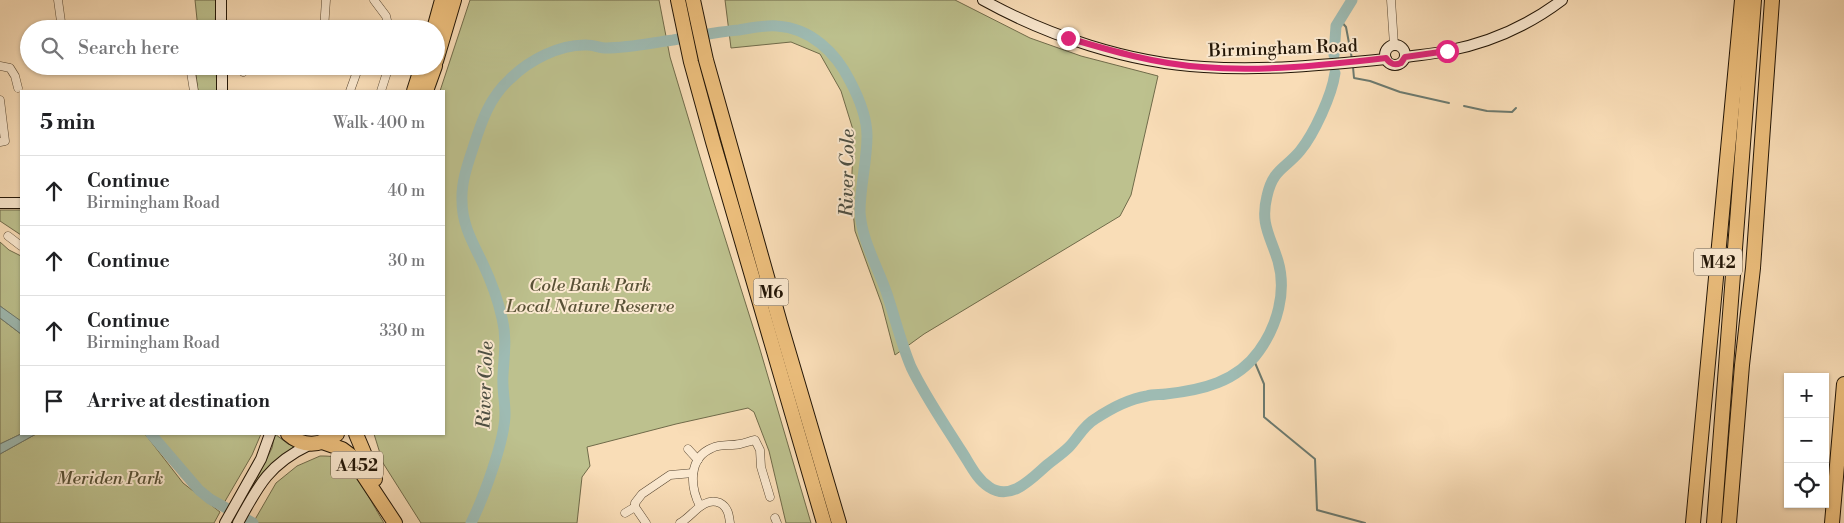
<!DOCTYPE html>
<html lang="en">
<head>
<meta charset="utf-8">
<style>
	:root { --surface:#fff; --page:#f2f2f2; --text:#202124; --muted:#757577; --line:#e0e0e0 }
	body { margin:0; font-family:"Libre Bodoni",serif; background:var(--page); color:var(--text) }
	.controls { position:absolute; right:15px; bottom:15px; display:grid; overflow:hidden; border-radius:0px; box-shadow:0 1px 4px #0004 }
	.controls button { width:45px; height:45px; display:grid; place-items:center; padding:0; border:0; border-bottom:1px solid var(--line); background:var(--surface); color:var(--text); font:25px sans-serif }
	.stop { position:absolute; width:15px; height:15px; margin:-11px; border:4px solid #db2777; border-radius:50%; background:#fff }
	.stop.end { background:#db2777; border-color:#fff; box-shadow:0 1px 5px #0008 }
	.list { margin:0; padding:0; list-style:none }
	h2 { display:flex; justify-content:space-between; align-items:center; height:65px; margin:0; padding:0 20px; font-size:21px }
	h2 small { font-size:16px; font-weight:400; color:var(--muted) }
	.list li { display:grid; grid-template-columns:32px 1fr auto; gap:15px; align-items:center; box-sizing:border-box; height:70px; padding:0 20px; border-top:1px solid var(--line) }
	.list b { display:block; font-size:19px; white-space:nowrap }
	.list p { margin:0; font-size:16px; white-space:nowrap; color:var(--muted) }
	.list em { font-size:16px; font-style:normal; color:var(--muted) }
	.icon { flex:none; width:28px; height:28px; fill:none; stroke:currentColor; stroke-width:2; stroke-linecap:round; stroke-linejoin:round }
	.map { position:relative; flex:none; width:1844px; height:523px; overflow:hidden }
	.search { position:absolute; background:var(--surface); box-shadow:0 1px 4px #0004; left:20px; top:20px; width:425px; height:55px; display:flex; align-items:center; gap:12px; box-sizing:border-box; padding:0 18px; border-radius:28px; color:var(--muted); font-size:19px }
	.panel { position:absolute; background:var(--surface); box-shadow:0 1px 4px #0004; left:20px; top:90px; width:425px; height:345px; border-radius:0px }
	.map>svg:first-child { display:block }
	.green { fill:#bdc18e; stroke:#706b4a }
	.water { fill:#9ebbb3; stroke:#6c796e }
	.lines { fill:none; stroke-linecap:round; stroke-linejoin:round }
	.stream { stroke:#6c796e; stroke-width:2 }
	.river { stroke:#9ebbb3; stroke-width:11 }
	.street-casing { stroke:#584732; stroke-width:9 }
	.secondary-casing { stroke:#221506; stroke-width:12 }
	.highway-casing { stroke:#221506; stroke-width:16 }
	.street { stroke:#fbe9d0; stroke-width:8 }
	.secondary { stroke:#fbe9d0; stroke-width:10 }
	.highway { stroke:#ecbe7c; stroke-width:14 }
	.route { stroke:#db2777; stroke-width:6 }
	.labels { text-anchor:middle; stroke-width:4; stroke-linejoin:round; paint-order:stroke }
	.shield { fill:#fbe9d0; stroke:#635543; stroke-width:1 }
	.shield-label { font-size:16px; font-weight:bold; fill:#221506 }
	.street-label { font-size:18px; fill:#221506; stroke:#fbe9d0 }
	.park-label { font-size:18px; font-style:italic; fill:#585136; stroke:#fbe9d0 }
	.water-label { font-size:19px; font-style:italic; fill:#4d4f43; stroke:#fbe9d0 }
</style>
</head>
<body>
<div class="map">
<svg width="1844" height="523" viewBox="0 0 1844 523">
	<rect width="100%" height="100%" fill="#f9ddb7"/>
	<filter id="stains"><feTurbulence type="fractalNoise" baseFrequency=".004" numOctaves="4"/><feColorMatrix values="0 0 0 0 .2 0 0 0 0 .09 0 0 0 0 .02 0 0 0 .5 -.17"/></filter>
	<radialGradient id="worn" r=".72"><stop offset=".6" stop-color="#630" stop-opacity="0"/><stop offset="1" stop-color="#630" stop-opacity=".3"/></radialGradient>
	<g class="green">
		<polygon points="195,0 216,0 215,29 198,29"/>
		<polygon points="470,0 659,0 670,57 709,187 759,346 811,523 786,523 769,451 754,412 748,408 676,424 587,447 590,466 582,477 577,523 421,523 383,463 374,434 444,434 444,91 440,91"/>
		<polygon points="725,0 955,0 1030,38 1081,56 1158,76 1131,195 1120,216 924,334 895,355 882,305 855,231 851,192 854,133 841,91 820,54 791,42 731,48"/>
		<polygon points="195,66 216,66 217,91 198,91"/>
		<polygon points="0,210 21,210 21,235 0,221"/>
		<polygon points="0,242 9,250 21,256 21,322 0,306"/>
		<polygon points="0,318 21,334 21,434 0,444"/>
		<polygon points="36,434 145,434 183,483 220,512 214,523 0,523 0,454"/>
		<polygon points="156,434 261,434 252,455 224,503 202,488"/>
		<path d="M 275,434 L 288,444 L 298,447 C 271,463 265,470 248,496 L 272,448 Z"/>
		<path d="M 320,456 C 328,456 336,456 343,461 C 355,469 375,509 384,523 L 253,523 L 276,483 L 297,466 Z"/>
	</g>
	<g class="water">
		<polygon points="0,306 21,321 21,334 0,318"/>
		<polygon points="21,434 36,434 0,454 0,444"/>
	</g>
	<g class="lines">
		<g class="stream">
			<polyline points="1340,20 1346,27 1352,59"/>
			<polyline points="1353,67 1354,78 1370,81 1400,92 1449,103"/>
			<polyline points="1464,106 1487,111 1512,112 1516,108"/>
			<polyline points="1253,358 1264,384 1264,417 1315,459 1317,510 1365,523"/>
		</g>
		<g class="river">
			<polyline points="1334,55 1336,26 1352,0"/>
			<polyline points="151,434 199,490 210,499 253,523"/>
			<path d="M 471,523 C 483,499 505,440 505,414 C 505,401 502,388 503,375 C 504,356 507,338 502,318 C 498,300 491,281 483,264 C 473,243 462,225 462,201 C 461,182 468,163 474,145 C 482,120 490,97 510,79 C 529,60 560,44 587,45 C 594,45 600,48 606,48 C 628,48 651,43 673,40 C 695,36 717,32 739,30 C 751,28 765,25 777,26 C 811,28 836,53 850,81 C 859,98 867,117 867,136 C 867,161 860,187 860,212 C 862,242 878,267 887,294 C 895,318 901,343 911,367 C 925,396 943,422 960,449 C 969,462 976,479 989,487 C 1011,502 1032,478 1047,465 C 1054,459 1062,454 1069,447 C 1078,438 1083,426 1095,419 C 1110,409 1129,399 1147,396 C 1153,394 1160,395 1166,394 C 1202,390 1237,382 1259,351 C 1277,326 1287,292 1278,261 C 1270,235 1260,224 1267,196 C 1273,169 1285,169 1300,151 C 1314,134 1332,95 1335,73"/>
		</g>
		<defs>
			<g id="street">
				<polyline points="58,0 62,29"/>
				<polyline points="374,0 386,16 389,29"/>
				<polyline points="1391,0 1394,45"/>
				<polyline points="324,29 326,0"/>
				<polyline points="0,66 10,68 15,76 18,88"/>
				<polyline points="190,66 194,91"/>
				<polyline points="243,72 244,66"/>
				<polyline points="350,91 359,66"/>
				<polyline points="381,91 389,66"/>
				<polyline points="0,100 5,141 0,142"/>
				<polyline points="8,236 21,246"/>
				<polyline points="688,449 698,460"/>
				<path d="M 700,506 C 690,487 688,458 712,448 C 721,444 730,446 740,444 C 745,443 750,441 755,440 L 760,450 L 761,467 L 770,497"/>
				<polyline points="625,513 635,507"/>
				<polyline points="775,518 777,523"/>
				<polyline points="646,523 635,507 635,503 642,494 670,475 693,473"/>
				<path d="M 680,523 C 693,516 703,496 720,503 C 728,507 729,515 730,523"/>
			</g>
			<g id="secondary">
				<path d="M 983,0 C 1048,36 1129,63 1204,67 C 1264,71 1325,65 1386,59"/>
				<polyline points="221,29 221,0"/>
				<circle cx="1395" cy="55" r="10"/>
				<path d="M 1405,57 C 1419,55 1433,54 1447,51 C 1488,43 1529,25 1562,0"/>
				<polyline points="222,66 222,91"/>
				<polyline points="0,203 21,203"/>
				<polyline points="225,523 261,459 270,434"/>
				<path d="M 238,523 C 258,486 269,464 309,445"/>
			</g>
			<g id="highway">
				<polyline points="678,0 691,62 713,142 824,523"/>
				<polyline points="693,0 706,60 780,323 839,523"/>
				<polyline points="434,29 442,0"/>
				<polyline points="436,61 454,0"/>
				<polyline points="414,91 422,66"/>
				<polyline points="426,91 435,66"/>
				<path d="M 288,434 C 304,448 320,446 337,434"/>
				<polyline points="356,434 375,479"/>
				<polyline points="322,442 342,449 350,455 395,523"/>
				<polyline points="1693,523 1742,0"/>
				<polyline points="1714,523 1754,0"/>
				<polyline points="1729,523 1742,365 1753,268 1772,0"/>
				<polyline points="1832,523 1844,384"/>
			</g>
		</defs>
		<use href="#street" class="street-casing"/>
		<use href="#secondary" class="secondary-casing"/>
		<use href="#highway" class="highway-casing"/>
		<use href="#street" class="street"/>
		<use href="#secondary" class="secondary"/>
		<use href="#highway" class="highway"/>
	</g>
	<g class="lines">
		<path class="route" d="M 1068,38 C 1112,51 1156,64 1202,67 C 1263,72 1325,65 1386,58 C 1390,64 1394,66 1401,63 L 1405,57 L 1447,51"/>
	</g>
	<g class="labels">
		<g class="shield">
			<rect x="1694" y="248.5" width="48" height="27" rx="4"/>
			<rect x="753.5" y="278.5" width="35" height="27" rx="4"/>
			<rect x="331" y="451.5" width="52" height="27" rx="4"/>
		</g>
		<g class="shield-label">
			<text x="1718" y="268">M42</text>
			<text x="771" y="298">M6</text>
			<text x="357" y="471">A452</text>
		</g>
		<g class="street-label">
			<text transform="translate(1283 48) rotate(-2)" y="6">Birmingham Road</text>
		</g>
		<g class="park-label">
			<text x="590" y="291">Cole Bank Park<tspan x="590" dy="21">Local Nature Reserve</tspan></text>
			<text x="110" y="484">Meriden Park</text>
		</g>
		<g class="water-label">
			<text transform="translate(846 173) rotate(-89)" y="7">River Cole</text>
			<text transform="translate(484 385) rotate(-88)" y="7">River Cole</text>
		</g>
	</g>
	<rect width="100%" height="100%" filter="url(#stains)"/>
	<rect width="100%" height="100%" fill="url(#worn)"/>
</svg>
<div class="controls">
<button>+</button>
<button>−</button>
<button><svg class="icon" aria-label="locate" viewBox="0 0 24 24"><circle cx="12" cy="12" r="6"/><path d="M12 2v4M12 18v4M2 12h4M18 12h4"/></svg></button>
</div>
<div class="stop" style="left:1447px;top:51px"></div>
<div class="stop end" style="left:1068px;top:38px"></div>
<div class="search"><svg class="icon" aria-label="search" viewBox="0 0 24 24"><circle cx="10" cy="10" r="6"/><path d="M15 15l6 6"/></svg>Search here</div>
<section class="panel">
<h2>5 min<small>Walk · 400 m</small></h2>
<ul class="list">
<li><svg class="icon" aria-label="ahead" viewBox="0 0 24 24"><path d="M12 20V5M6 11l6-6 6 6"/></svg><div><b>Continue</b><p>Birmingham Road</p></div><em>40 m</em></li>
<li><svg class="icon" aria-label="ahead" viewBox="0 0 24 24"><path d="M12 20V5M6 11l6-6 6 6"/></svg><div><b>Continue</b></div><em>30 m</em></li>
<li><svg class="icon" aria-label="ahead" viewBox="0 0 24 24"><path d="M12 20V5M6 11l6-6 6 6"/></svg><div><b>Continue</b><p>Birmingham Road</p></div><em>330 m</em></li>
<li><svg class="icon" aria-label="arrive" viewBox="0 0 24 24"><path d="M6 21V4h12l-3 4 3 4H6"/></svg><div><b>Arrive at destination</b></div></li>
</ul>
</section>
</div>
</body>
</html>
